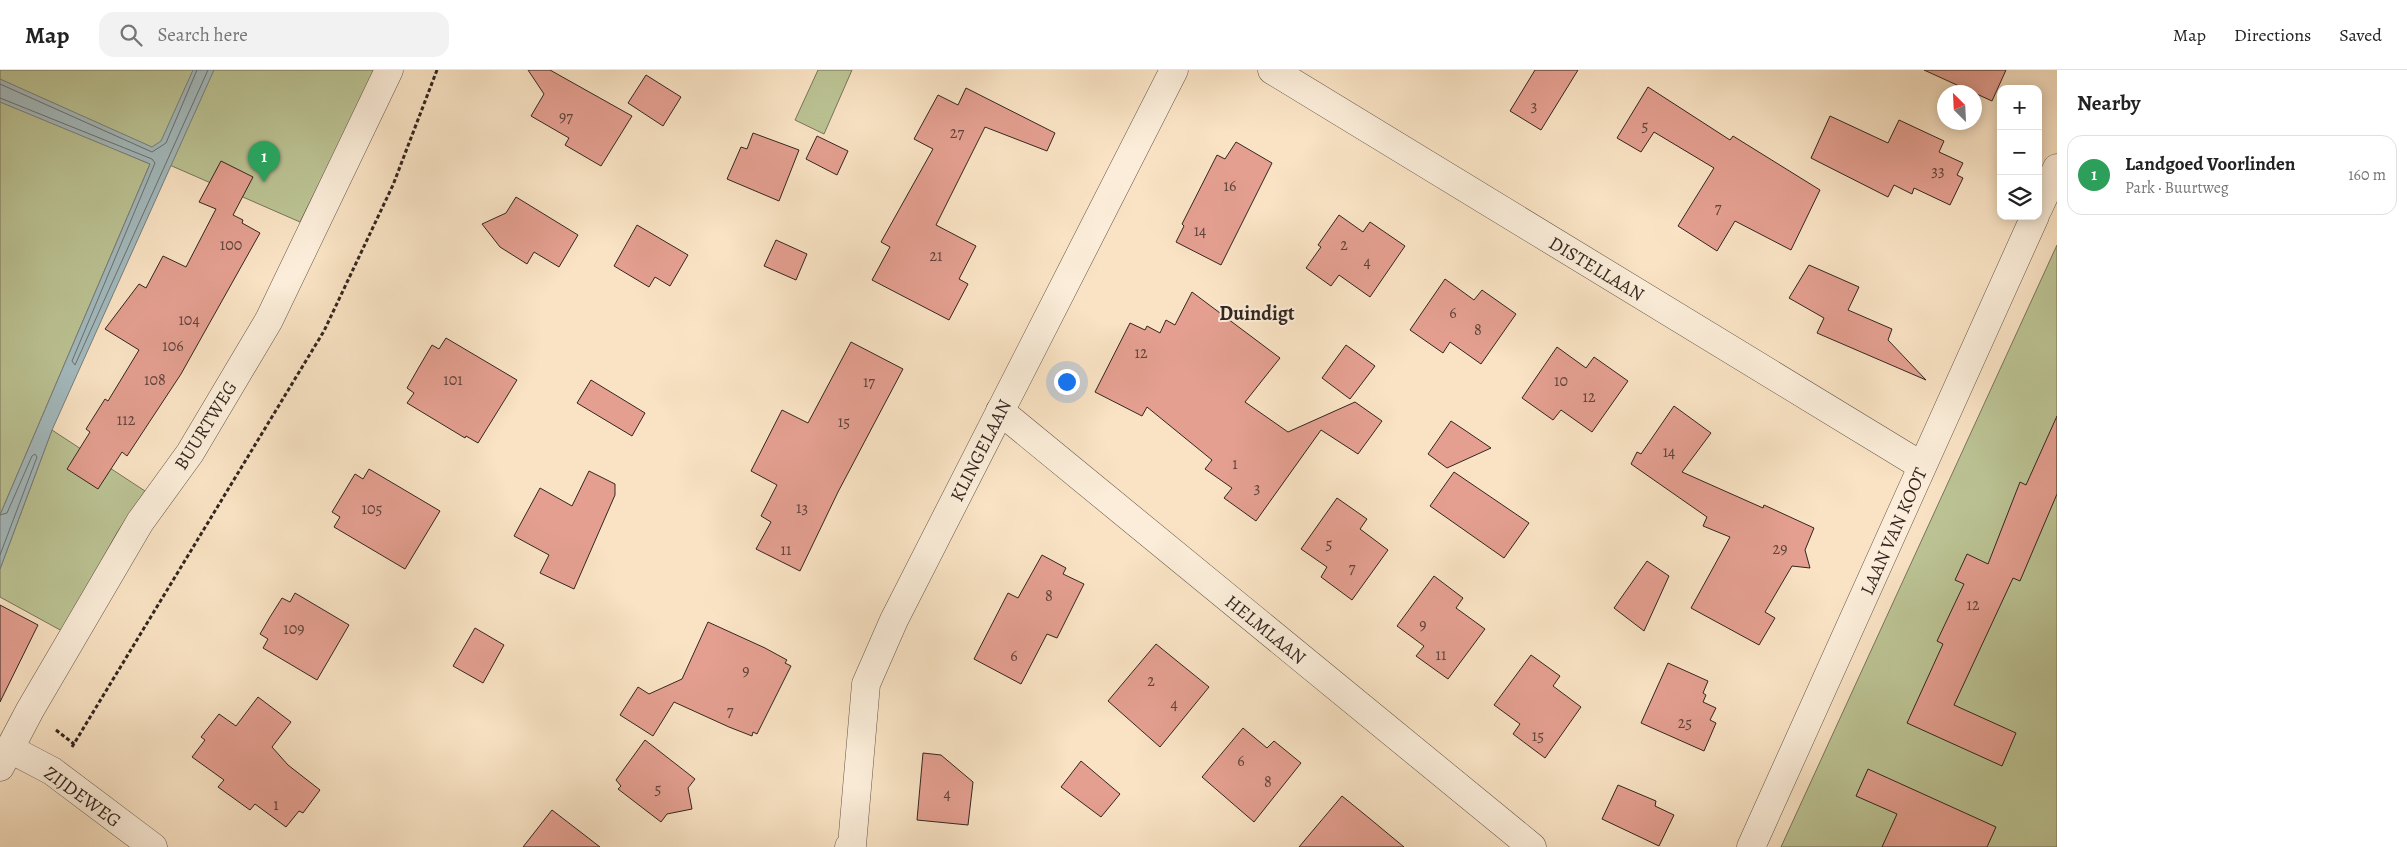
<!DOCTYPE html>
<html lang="en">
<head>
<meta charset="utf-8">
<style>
	:root { --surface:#fff; --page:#f2f2f2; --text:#222; --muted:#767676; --line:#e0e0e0; --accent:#8f2418 }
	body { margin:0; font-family:Alegreya,serif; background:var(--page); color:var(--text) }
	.controls { position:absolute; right:15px; top:15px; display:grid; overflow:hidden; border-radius:10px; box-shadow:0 2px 12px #0003 }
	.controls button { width:45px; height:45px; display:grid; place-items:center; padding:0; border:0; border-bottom:1px solid var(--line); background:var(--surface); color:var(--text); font:25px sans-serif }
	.compass { position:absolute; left:1937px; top:15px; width:45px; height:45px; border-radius:50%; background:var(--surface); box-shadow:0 2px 12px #0003; rotate:336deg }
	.you { position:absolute; left:1066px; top:311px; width:18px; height:18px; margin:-12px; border:4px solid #fff; border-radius:50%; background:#1a73e8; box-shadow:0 0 0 8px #1a73e833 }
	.badge { display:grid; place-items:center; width:32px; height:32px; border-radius:50%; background:var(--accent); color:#fff; font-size:16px; font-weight:700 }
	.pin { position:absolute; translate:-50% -41px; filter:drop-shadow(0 1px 2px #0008) }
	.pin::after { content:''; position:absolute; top:26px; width:18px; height:15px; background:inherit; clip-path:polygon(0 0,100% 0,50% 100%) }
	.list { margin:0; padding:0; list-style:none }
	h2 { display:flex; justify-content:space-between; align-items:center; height:65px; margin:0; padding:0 20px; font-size:21px }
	h2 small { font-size:16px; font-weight:400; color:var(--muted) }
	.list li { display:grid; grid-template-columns:32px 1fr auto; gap:15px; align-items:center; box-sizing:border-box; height:80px; margin:0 10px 10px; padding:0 10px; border:1px solid var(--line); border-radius:15px }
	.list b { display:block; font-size:19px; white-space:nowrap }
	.list p { margin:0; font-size:16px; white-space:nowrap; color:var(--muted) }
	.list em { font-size:16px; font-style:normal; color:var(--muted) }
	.icon { flex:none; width:28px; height:28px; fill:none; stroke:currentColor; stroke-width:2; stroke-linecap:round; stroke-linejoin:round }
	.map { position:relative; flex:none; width:2057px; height:777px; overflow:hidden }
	header { display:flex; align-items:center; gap:30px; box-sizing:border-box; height:70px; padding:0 25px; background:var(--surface); border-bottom:1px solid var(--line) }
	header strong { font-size:24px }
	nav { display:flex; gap:28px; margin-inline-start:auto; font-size:18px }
	.search { width:350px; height:45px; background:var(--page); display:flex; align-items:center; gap:12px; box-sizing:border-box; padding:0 18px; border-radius:15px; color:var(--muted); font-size:19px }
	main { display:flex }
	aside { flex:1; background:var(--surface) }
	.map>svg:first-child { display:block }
	.green { fill:#bcc495; stroke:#78755a }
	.water { fill:#a3bbbf; stroke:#767f7f }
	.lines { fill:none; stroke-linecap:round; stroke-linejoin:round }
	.shore { stroke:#6b7070; stroke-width:1 }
	.building { fill:#e49f90; stroke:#332620 }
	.street-casing { stroke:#645549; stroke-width:29 }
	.path { stroke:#332620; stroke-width:3; stroke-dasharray:4 2.5; stroke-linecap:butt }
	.street { stroke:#fbedd9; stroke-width:28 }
	.labels { text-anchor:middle; stroke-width:4; stroke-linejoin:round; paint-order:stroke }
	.number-label { font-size:16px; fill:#5f443c }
	.street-label { font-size:19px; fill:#332620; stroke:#fbedd9 }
	.neighbourhood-label { font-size:20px; font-weight:bold; fill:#332620; stroke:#fbedd9 }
</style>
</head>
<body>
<header>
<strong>Map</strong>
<div class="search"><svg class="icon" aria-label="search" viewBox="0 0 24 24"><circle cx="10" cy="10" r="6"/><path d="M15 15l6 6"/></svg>Search here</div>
<nav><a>Map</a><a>Directions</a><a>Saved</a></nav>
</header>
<main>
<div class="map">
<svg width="2057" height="777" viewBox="0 0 2057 777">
	<rect width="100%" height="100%" fill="#f9e3c4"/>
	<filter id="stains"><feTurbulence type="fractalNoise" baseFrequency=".004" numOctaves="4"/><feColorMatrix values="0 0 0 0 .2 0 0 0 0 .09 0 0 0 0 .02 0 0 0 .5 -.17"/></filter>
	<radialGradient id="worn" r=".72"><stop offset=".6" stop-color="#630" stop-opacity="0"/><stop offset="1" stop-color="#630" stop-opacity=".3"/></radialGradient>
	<g class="green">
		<polygon points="0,0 376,0 300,152 117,72 113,78 150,94 0,445"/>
		<polygon points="818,0 852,0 824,64 795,50"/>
		<polygon points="2057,175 2057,777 1781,777"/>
		<polygon points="52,360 145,421 118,461 62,561 0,527 0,499"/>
	</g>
	<polygon class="water" points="193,0 214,0 52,360 0,499 0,445 150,94 0,32 0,9 152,77 161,71"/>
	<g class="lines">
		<g class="shore">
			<polyline points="0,14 152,82 166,73 197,0"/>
			<polyline points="0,28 152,89 155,93 72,291 75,295 208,0"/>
			<polyline points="0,445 7,443 32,386 35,384 37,387 0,485"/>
		</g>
	</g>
	<g class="building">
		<polygon points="528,0 550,0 632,46 601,96 565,75 569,68 531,46 544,24"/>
		<polygon points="1535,0 1578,0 1541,60 1510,41"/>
		<polygon points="1924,0 2006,0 1992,31"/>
		<polygon points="646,5 681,27 663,56 628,33"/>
		<polygon points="1648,17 1730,70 1733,66 1820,120 1791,180 1735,151 1717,181 1678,156 1714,98 1654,62 1641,82 1617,68"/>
		<polygon points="966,18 1055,63 1047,81 985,57 936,155 976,176 959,209 968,214 949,250 872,210 890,177 881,172 933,79 914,69 938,25 958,35"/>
		<polygon points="1830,46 1888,73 1899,50 1944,71 1939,82 1963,93 1957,105 1963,108 1950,135 1914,118 1912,124 1894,115 1888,127 1811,88"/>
		<polygon points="753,63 799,80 779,131 727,109 741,77 747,79"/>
		<polygon points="817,66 848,81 837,105 806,89"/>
		<polygon points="1236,72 1272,93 1221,195 1176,172 1184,156 1182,154 1217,85 1225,89"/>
		<polygon points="221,91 253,107 233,145 243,150 242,153 260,163 181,304 127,386 122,382 98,419 67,399 90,362 86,359 105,329 108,331 139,280 105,259 139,214 146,218 163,186 186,197 216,139 199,132"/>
		<polygon points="516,127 578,165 559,197 534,182 527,194 500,177 482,154 506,143"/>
		<polygon points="1339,145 1363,162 1370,152 1405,176 1370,227 1339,205 1331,216 1306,198 1321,177 1318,175"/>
		<polygon points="637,155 688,185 670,216 655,207 649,217 614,196"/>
		<polygon points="776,170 807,184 796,210 764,196"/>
		<polygon points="1809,195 1859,217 1848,240 1892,259 1888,270 1926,310 1817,263 1824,248 1789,228"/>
		<polygon points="1445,209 1474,230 1482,220 1516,244 1481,294 1450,272 1443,283 1410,260"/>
		<polygon points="1192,222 1280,288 1245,332 1288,362 1355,332 1382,351 1358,384 1321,360 1256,451 1224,428 1232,418 1205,399 1212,390 1147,337 1142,346 1095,322 1130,253 1145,260 1147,256 1160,263 1166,250 1175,255"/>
		<polygon points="446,268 517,310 478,373 466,366 465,368 407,333 414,323 407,318 419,297 432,275 439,279"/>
		<polygon points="851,272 903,299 838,422 800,501 756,479 771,452 761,446 777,415 751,401 782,340 808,353"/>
		<polygon points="1346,275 1375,296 1350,329 1322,308"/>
		<polygon points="1557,277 1586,298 1594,287 1628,311 1592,362 1561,340 1553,350 1522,328"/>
		<polygon points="591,310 645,343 632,366 577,333"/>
		<polygon points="1674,336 1711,363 1682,402 1763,438 1764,435 1814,458 1805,480 1810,498 1792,496 1765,542 1775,548 1759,575 1691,538 1730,467 1703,456 1707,447 1631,394 1637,382 1641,384"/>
		<polygon points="2057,346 2057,424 2020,511 2013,508 1954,635 2016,663 2002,696 1907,653 1943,574 1937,571 1964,514 1955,510 1967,484 1988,494 2020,412 2026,415"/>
		<polygon points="1451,351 1466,361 1491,378 1447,398 1428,384"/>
		<polygon points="369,399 440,441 405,499 334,457 340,447 332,442 355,404 363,409"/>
		<polygon points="589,401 615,414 615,425 574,519 540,503 549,485 514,466 540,418 572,436"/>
		<polygon points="1454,402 1529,453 1504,488 1430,436"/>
		<polygon points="1337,428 1367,449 1360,459 1388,480 1352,530 1321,507 1327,497 1301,479"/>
		<polygon points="1042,485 1066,498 1063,504 1084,514 1057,568 1047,564 1021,614 974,589 1008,523 1018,528"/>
		<polygon points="1647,491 1669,506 1644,561 1614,538"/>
		<polygon points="1434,506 1463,528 1456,538 1485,559 1448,609 1416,586 1424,576 1397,556"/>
		<polygon points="295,523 349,555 317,610 263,578 268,569 260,564 270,547 282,528 290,532"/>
		<polygon points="0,535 38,555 0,632"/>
		<polygon points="708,552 765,578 787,590 785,593 791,596 757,664 753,662 752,666 729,657 674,632 653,666 620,645 638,617 649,624 682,609"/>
		<polygon points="475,558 504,575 483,613 453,596"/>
		<polygon points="1156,574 1209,617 1160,677 1108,631"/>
		<polygon points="1531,585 1560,606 1553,616 1581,637 1545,688 1513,664 1520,654 1494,635"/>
		<polygon points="1668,593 1708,611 1703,623 1706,625 1703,632 1716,638 1710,650 1716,653 1704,681 1641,653"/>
		<polygon points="258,627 291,652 272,677 288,695 320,720 303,743 299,741 286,757 255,734 250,740 218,717 224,710 192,687 205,670 201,667 219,644 236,656"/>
		<polygon points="1243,658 1267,678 1274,671 1301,693 1254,752 1202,707"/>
		<polygon points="645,670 695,709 688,718 692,739 667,744 661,752 618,719 621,716 616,710"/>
		<polygon points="923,683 941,685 973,712 968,755 917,750"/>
		<polygon points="1081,691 1120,724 1101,747 1061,717"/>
		<polygon points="1868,699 1996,757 1987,777 1882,777 1897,744 1856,726"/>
		<polygon points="1618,715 1656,731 1655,736 1674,745 1659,776 1602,749"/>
		<polygon points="1342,726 1369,748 1404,777 1299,777"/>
		<polygon points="552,740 600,777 523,777"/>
	</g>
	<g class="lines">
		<defs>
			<g id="street">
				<polyline points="1272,0 1922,396"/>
				<polyline points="2038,139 2057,98"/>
				<polyline points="1000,341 1532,777"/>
				<polyline points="10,679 52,701 153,777"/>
				<polyline points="0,697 30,640 140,452 190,383 269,250 389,0"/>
				<polyline points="849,777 852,775 866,614 894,550 1174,0"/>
				<polyline points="1751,777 2035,146"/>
			</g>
		</defs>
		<use href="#street" class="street-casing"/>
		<g class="path">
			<polyline points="56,660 74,674"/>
			<polyline points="72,677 324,261 393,115 437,0"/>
		</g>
		<use href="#street" class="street"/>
	</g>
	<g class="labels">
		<g class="number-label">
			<text x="1534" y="41">3</text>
			<text x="566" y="52">97</text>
			<text x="1645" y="61">5</text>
			<text x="957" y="68">27</text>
			<text x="1938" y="106">33</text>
			<text x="1230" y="121">16</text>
			<text x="1718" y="143">7</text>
			<text x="1200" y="166">14</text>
			<text x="231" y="180">100</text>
			<text x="1344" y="180">2</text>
			<text x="936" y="191">21</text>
			<text x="1367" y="197">4</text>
			<text x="1453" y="248">6</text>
			<text x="189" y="255">104</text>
			<text x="1478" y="265">8</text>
			<text x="173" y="281">106</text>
			<text x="1141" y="288">12</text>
			<text x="155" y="315">108</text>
			<text x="453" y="315">101</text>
			<text x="1561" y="316">10</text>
			<text x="869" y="317">17</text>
			<text x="1589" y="332">12</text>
			<text x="126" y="355">112</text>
			<text x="844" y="357">15</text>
			<text x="1669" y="387">14</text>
			<text x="1235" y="399">1</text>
			<text x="1257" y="423">3</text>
			<text x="802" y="443">13</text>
			<text x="372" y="444">105</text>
			<text x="1329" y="479">5</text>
			<text x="1780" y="484">29</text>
			<text x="786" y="485">11</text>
			<text x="1352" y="503">7</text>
			<text x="1049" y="531">8</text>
			<text x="1973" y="540">12</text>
			<text x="1423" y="560">9</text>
			<text x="294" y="564">109</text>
			<text x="1441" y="590">11</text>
			<text x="1014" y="591">6</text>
			<text x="746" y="606">9</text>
			<text x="1151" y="616">2</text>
			<text x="1174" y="639">4</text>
			<text x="730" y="646">7</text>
			<text x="1685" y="658">25</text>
			<text x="1538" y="671">15</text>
			<text x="1241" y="696">6</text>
			<text x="1268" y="717">8</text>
			<text x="658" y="724">5</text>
			<text x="947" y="729">4</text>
			<text x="276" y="740">1</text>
		</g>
		<g class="street-label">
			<text transform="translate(1597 198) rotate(31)" y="7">DISTELLAAN</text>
			<text transform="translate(205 355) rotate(-58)" y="7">BUURTWEG</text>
			<text transform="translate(980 380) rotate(-63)" y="7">KLINGELAAN</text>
			<text transform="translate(1893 461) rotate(-66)" y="7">LAAN VAN KOOT</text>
			<text transform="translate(1266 559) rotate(39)" y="7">HELMLAAN</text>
			<text transform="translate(83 726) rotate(36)" y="7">ZIJDEWEG</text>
		</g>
		<g class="neighbourhood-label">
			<text x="1257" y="250">Duindigt</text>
		</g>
	</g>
	<rect width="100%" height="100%" filter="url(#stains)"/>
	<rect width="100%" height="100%" fill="url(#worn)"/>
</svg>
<div class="controls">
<button>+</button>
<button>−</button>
<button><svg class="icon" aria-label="layers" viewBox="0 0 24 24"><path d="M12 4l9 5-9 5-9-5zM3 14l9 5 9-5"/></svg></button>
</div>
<svg class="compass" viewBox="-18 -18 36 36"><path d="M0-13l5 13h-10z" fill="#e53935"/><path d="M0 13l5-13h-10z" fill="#767676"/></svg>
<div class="you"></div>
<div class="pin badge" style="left:264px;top:112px;background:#2e9e5b">1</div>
</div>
<aside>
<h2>Nearby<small></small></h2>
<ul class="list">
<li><span class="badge" style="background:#2e9e5b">1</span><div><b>Landgoed Voorlinden</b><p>Park · Buurtweg</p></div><em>160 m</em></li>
</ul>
</aside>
</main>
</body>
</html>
